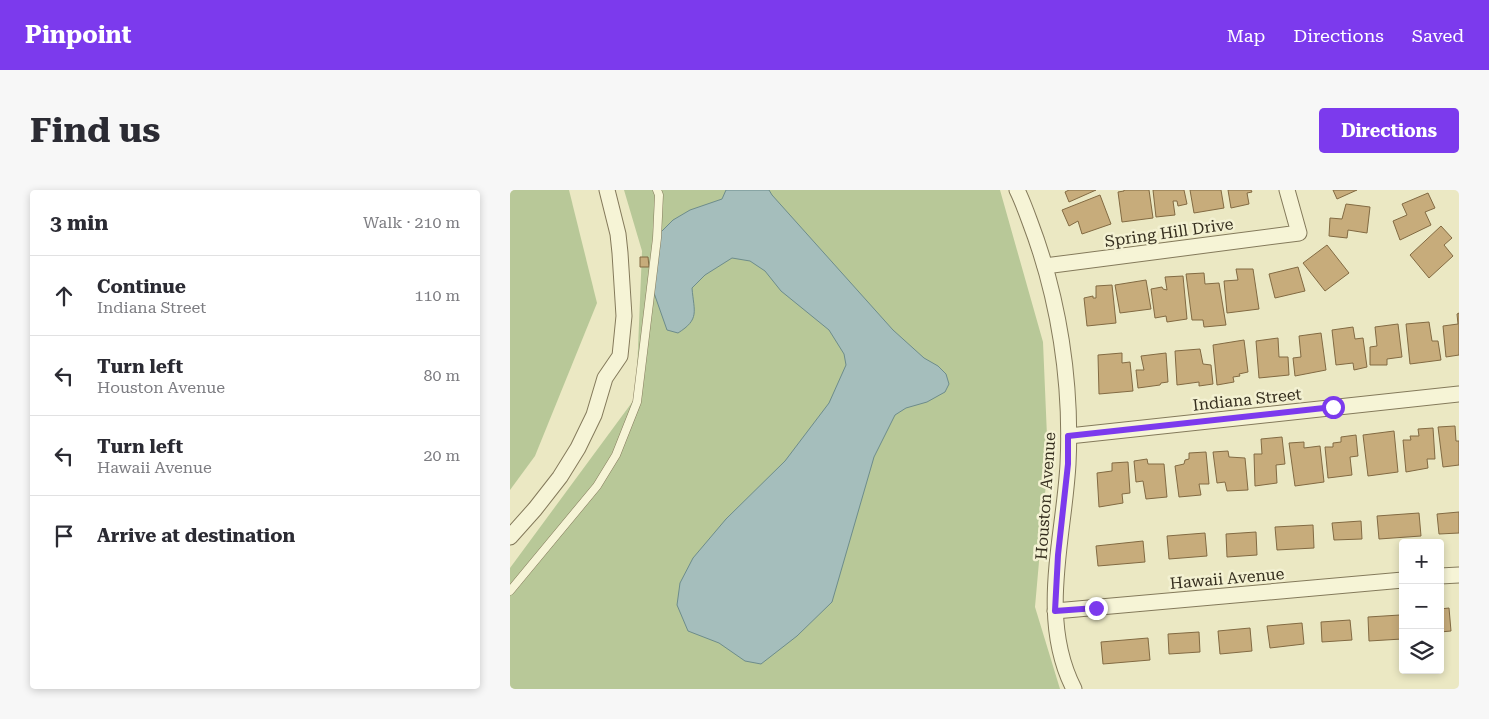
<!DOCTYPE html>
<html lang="en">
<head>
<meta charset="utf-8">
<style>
	:root { --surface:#fff; --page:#f7f7f7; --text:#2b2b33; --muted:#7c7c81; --line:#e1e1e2; --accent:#7c3aed }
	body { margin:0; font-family:"Roboto Serif",serif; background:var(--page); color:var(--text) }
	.controls { position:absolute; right:15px; bottom:15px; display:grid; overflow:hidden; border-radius:5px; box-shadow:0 2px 8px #0003 }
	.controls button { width:45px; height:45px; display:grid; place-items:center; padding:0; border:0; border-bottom:1px solid var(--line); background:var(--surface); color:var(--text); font:25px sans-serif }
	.stop { position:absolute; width:15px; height:15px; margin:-11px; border:4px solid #7c3aed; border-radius:50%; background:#fff }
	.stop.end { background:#7c3aed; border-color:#fff; box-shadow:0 1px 5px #0008 }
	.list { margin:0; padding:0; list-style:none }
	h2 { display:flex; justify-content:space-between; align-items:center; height:65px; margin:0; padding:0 20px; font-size:21px }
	h2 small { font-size:16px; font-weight:400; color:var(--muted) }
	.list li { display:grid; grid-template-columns:32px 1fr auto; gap:15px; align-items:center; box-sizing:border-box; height:80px; padding:0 20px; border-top:1px solid var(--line) }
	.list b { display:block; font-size:19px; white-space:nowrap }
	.list p { margin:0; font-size:16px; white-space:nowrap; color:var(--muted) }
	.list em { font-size:16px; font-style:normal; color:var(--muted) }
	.icon { flex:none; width:28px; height:28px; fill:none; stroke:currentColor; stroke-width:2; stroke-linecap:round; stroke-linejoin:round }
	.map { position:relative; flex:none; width:949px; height:499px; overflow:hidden; border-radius:5px }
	header { display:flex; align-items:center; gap:30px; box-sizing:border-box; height:70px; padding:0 25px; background:var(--accent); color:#fff }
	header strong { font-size:24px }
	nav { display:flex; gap:28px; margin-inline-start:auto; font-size:18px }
	.intro { display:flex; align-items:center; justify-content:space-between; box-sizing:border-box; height:120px; padding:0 30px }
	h1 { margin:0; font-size:35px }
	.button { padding:12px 22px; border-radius:5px; background:var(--accent); color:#fff; font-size:18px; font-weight:700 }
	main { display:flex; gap:30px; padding:0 30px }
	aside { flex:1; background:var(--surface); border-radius:5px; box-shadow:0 2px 8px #0003 }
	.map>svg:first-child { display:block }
	.green { fill:#b8c898 }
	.water { fill:#a5bebc; stroke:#6d8c8b }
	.building { fill:#c7ac7b; stroke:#826a42 }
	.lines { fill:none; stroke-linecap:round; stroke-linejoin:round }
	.service-casing { stroke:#847a5b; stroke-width:9 }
	.minor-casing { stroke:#847a5b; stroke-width:17 }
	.service { stroke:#f6f4d6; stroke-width:8 }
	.minor { stroke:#f6f4d6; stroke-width:15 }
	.route { stroke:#7c3aed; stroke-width:6 }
	.labels { text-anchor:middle; stroke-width:5; stroke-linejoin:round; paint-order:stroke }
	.street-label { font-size:16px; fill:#352e1e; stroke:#f3f1d2 }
</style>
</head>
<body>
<header>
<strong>Pinpoint</strong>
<nav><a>Map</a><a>Directions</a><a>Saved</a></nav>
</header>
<div class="intro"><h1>Find us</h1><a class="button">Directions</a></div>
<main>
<aside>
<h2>3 min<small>Walk · 210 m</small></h2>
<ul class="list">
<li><svg class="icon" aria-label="ahead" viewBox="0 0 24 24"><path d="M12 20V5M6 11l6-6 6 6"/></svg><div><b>Continue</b><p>Indiana Street</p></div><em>110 m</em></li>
<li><svg class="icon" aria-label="left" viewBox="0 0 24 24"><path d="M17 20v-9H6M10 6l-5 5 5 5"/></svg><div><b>Turn left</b><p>Houston Avenue</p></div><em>80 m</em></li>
<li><svg class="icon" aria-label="left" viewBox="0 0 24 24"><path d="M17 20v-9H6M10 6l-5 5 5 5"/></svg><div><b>Turn left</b><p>Hawaii Avenue</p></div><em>20 m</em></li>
<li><svg class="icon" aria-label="arrive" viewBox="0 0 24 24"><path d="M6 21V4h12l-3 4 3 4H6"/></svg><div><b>Arrive at destination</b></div></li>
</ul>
</aside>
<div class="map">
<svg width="949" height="499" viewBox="0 0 949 499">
	<rect width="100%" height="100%" fill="#ebe8c3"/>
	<g class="green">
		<polygon points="0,0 59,0 87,113 25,266 0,300"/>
		<polygon points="114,0 490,0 533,152 538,270 525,417 550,499 0,499 0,378 126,207 132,61"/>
	</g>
	<path class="water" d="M 216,0 L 259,0 L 262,5 L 383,140 L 414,168 L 428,176 L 436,184 L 439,194 L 435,202 L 417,212 L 396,218 L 385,225 L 364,267 L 322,412 L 287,446 L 251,474 L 235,471 L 209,453 L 178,441 L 167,415 L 170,393 L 183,368 L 216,329 L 275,271 L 319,213 L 336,175 L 334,164 L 319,140 L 271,101 L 255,81 L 240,71 L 222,68 L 195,85 L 182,98 C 184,122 190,129 168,143 L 157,140 L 144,103 L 147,59 L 151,42 L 163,30 L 180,20 L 212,9 Z"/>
	<g class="building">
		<polygon points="559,0 586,0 559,12 555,2"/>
		<polygon points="614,0 639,0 643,28 612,32 608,2 614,1"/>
		<polygon points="643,0 674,0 677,14 668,16 667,11 663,11 665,25 646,27"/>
		<polygon points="680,0 711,0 714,18 684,23"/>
		<polygon points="718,0 741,0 742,2 737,3 739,14 721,18"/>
		<polygon points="823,0 847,0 827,9"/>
		<polygon points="918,3 925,18 915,22 921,35 890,50 883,31 897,25 892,14"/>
		<polygon points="590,5 601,34 572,44 568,31 559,36 552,20"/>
		<polygon points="836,14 860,17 857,43 838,40 837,48 819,46 820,28 832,29"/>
		<polygon points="931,36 942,48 934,55 943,66 919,88 900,65"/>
		<polygon points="817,55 839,83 815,101 793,73"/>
		<polygon points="130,67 138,67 139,77 130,77"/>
		<polygon points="788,77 795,101 765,108 759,84"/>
		<polygon points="726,79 743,79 749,119 717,123 714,91 728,90"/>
		<polygon points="694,83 695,94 709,93 716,135 694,137 693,130 682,130 676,84"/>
		<polygon points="673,86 677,129 657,132 656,126 645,128 641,99 652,97 653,99 657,100 655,87"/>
		<polygon points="636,90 641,119 610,123 605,95"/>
		<polygon points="602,95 606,133 577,136 574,108 583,106 583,108 586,108 586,96"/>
		<polygon points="949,123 949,165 936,167 933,136 948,134 947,124"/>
		<polygon points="919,132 922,151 928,151 931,170 900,174 896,134"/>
		<polygon points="888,134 892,167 877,169 877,175 860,175 860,157 867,156 865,137"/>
		<polygon points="843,137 845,149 853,148 857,177 844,180 843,173 826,175 822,140"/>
		<polygon points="811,143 816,180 785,186 783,168 791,167 789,146"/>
		<polygon points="768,148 769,167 778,167 779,185 749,188 746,151"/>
		<polygon points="734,150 738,182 729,184 730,186 723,187 724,192 707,195 703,155"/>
		<polygon points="690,159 693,174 701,175 703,194 689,196 689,192 667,195 665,161"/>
		<polygon points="612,163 612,173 620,172 623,201 589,204 588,165"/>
		<polygon points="656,163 658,192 651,193 650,195 628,198 626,180 634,180 631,166"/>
		<polygon points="945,236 946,251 949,251 949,275 933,277 928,237"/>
		<polygon points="923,238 925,269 917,269 918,278 896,282 893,250 901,250 900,246 909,246 908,239"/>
		<polygon points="884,241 888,282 858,286 853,245"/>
		<polygon points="846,245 848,266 840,267 842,285 818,288 815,257 823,257 823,253 831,252 831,247"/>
		<polygon points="772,247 775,274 766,275 767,293 745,296 744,264 752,264 751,249"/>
		<polygon points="794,252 794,258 810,256 814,292 785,296 779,253"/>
		<polygon points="718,261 719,267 735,268 738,300 717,301 715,292 707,293 703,262"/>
		<polygon points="696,262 699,294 689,294 691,305 669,307 665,276 674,274 675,270 679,269 679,263"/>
		<polygon points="637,269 638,274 654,274 657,307 636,309 633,291 626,292 624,271"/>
		<polygon points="618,272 620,303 612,304 613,313 589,317 587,283 602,281 602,273"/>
		<polygon points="949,322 949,343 929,344 927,324"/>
		<polygon points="909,323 911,346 869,349 867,326"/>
		<polygon points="851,331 852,349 824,350 822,333"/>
		<polygon points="803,335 804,358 767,360 765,337"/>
		<polygon points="746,342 747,365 717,367 716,344"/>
		<polygon points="695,343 697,366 659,369 657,346"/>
		<polygon points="633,351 635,372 588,376 586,356"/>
		<polygon points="939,418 941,441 930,442 930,419"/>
		<polygon points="890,425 892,449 859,451 858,427"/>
		<polygon points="840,430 842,450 812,452 811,432"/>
		<polygon points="792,433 794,454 760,458 757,436"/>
		<polygon points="740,438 742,461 710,464 708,441"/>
		<polygon points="689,442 690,462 659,464 658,444"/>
		<polygon points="638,448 640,470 593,474 591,452"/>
	</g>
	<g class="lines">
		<defs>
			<polyline id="service" points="0,401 87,296 106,265 127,212 147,48 149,5 147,0"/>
			<g id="minor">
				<path d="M 507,0 C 512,10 516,21 520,32 C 549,108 562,193 558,274 C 554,348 528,429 564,499"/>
				<polyline points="535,76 789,43 777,0"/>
				<polyline points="559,246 949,204"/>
				<polyline points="0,347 25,319 50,287 68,258 84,225 95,188 110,166 114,126 110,63 108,44 97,0"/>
				<polyline points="930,386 949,385"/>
				<polyline points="545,421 893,390"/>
			</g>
		</defs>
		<use href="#service" class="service-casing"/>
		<use href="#minor" class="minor-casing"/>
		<use href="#service" class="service"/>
		<use href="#minor" class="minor"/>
	</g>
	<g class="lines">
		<polyline class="route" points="586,418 545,421 548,365 558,274 558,246 823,217"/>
	</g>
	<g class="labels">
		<g class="street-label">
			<text transform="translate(659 42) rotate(-8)" y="6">Spring Hill Drive</text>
			<text transform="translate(737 209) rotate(-6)" y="6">Indiana Street</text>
			<text transform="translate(535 306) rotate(-86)" y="6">Houston Avenue</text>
			<text transform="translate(717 388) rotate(-5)" y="6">Hawaii Avenue</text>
		</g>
	</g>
</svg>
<div class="controls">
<button>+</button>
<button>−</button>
<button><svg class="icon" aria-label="layers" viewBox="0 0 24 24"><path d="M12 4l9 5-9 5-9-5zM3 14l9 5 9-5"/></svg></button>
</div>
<div class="stop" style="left:823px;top:217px"></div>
<div class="stop end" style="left:586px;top:418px"></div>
</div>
</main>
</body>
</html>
